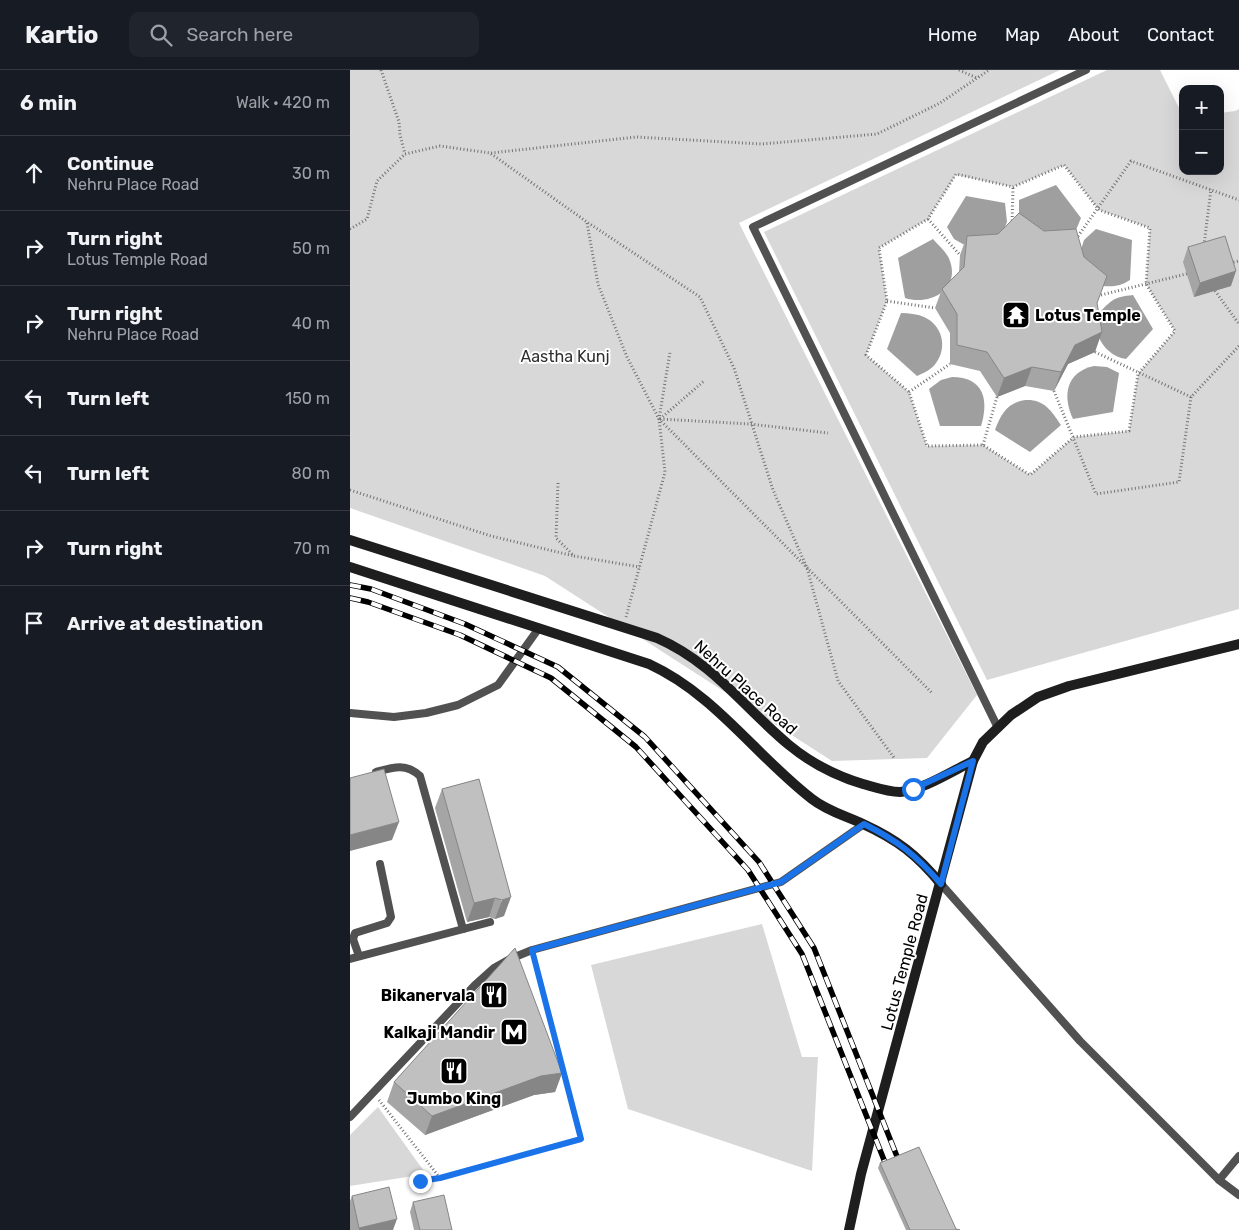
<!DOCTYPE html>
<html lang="en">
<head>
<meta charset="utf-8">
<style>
	:root { --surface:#171b24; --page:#20242c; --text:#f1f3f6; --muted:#9ea1a6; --line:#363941 }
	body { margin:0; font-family:Rubik,sans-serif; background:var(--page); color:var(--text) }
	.controls { position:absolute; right:15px; top:15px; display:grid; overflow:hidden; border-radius:10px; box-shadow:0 5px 20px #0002 }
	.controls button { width:45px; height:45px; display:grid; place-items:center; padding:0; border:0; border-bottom:1px solid var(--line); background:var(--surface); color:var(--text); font:25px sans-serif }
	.stop { position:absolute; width:15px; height:15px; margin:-11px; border:4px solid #1a73e8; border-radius:50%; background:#fff }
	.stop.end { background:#1a73e8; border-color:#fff; box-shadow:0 1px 5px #0008 }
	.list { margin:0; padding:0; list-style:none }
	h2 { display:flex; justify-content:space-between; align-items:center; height:65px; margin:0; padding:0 20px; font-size:21px }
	h2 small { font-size:16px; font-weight:400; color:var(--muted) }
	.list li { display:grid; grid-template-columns:32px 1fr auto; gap:15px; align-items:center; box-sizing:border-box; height:75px; padding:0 20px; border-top:1px solid var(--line) }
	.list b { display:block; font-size:19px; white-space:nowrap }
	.list p { margin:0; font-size:16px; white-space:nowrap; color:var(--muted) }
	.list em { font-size:16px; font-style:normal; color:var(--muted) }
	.icon { flex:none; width:28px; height:28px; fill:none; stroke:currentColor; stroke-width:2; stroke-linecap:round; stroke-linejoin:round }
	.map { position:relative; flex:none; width:889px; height:1160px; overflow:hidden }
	header { display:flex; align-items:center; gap:30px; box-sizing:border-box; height:70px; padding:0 25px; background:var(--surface); border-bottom:1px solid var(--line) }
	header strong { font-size:24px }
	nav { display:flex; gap:28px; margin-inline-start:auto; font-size:18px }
	.search { width:350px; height:45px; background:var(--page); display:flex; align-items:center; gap:12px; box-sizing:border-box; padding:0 18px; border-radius:10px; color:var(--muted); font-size:19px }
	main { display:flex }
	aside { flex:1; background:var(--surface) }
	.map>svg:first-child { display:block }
	.green { fill:#d8d8d8; fill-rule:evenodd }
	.water { fill:#9f9f9f }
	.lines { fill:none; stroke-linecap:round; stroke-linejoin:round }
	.path { stroke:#737373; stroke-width:3; stroke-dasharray:1 2.5; stroke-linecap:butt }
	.lane { stroke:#515151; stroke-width:8 }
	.secondary { stroke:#1e1e1e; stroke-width:10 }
	.rail-casing { stroke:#000; stroke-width:5.5 }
	.rail { stroke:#fff; stroke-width:4; stroke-dasharray:11; stroke-linecap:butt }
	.wall { fill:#a5a5a5 }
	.shaded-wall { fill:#868686 }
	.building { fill:#c0c0c0; stroke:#868686 }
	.route { stroke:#1a73e8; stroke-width:6 }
	.labels { text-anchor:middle; stroke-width:4; stroke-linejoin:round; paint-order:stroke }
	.poi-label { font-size:16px; font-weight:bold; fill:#000; stroke:#fff; text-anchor:end }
	.park-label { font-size:16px; fill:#2f2f2f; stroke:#fff }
	.street-label { font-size:16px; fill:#000; stroke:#fff }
</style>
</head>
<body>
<header>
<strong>Kartio</strong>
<div class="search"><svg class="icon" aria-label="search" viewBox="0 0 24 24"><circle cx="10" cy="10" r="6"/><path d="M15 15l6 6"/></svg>Search here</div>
<nav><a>Home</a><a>Map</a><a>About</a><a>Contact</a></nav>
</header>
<main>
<aside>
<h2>6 min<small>Walk · 420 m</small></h2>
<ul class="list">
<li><svg class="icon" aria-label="ahead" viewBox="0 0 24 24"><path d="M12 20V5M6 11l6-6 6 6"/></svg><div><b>Continue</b><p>Nehru Place Road</p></div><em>30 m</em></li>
<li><svg class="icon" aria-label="right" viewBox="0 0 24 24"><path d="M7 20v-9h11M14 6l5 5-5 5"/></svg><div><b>Turn right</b><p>Lotus Temple Road</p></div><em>50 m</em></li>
<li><svg class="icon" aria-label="right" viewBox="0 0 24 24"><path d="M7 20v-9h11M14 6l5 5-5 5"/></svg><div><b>Turn right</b><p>Nehru Place Road</p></div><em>40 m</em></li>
<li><svg class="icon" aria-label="left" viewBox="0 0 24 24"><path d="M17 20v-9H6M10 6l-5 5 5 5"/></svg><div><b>Turn left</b></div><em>150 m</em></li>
<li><svg class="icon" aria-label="left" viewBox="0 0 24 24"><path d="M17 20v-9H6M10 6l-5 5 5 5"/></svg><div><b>Turn left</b></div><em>80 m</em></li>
<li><svg class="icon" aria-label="right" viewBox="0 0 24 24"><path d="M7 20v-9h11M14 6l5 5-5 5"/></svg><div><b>Turn right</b></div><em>70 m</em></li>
<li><svg class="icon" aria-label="arrive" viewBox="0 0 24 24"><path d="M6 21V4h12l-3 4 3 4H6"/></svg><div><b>Arrive at destination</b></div></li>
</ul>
</aside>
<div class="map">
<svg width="889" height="1160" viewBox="0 0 889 1160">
	<rect width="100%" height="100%" fill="#fff"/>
	<g class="green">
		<polygon points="0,0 710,0 389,153 627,625 577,688 482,691 195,506 0,438"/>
		<path d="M 757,0 L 810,0 L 833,46 L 833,101 L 870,101 L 870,43 L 885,41 L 889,39 L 889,539 L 637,610 L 414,162 ZM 714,95 L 749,140 L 800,158 L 796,214 L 825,261 L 788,304 L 779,361 L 724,367 L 680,405 L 633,375 L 577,376 L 559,322 L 516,285 L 537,231 L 529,178 L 578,149 L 606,105 L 663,117 Z"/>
		<polygon points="412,854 452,987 468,987 462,1101 278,1039 241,895"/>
		<polygon points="28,1037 76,1104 0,1116 0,1065"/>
	</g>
	<g class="water">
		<polygon points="706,115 731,148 726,160 711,172 669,147 669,130"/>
		<polygon points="616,126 655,133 657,152 652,164 618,177 604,169 597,157"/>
		<path d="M 746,159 L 782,170 L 780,210 C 771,216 763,217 753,216 L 730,183 L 734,170 Z"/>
		<path d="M 583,169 C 589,176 597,182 600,191 C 610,220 580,236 555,228 L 548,188 Z"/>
		<path d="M 783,225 L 803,259 L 776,289 C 750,285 735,251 758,234 C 765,227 774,226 783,225 Z"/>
		<path d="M 551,243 C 559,243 567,244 574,247 C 592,255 598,277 586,293 C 582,299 574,303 567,306 L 537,279 Z"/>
		<path d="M 744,296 L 757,297 L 769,303 L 763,342 L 723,349 C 712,326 716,302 744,296 Z"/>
		<path d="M 602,307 C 634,307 639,330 631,356 L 590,356 L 579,319 L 591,310 Z"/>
		<path d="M 675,330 C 694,329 701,340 711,355 L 680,382 L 645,360 C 651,344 657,333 675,330 Z"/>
	</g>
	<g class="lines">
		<g class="path">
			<polyline points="31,0 49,52 50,65 55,84"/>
			<polyline points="609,0 627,8"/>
			<polyline points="141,83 286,67 412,74 527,64 590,33 639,0"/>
			<polygon points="714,95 749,140 800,158 796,214 825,261 788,304 779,361 724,367 680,405 633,375 577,376 559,322 516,285 537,231 529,178 578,149 606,104 663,117"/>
			<polyline points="578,149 610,185"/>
			<polyline points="237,153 248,214 277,287 309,349 582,623"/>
			<polyline points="662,154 663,117"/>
			<polyline points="0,159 17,149 27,111 55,84 90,76 140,83 237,152 350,227 384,298 423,420 457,498 488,611 545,689"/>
			<polyline points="726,169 781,91 889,130"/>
			<polyline points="854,175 861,119"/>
			<polyline points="880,193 889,191"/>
			<polyline points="863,218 889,254"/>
			<polyline points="751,225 840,203"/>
			<polyline points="537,231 585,238"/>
			<polyline points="745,282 841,327 889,276"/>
			<polyline points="704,321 746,424 829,412 841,327"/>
			<polyline points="559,322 600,294"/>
			<polyline points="310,349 400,354 478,363"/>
			<polyline points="310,349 354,311"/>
			<polyline points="633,375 647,327"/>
			<polyline points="208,413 206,468 224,486 290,497"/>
			<polyline points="0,420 141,466 224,486"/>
			<polyline points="276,547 315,402 309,349 320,282"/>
			<polyline points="29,1030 90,1108"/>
			<polyline points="70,1111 90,1109 231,1069 184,891"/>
		</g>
		<g class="lane">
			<polyline points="0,643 44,647 76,643 108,635 148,615 189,558"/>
			<polyline points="648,658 403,157 736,0"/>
			<path d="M 26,702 C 44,697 56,693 70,706 L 113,859"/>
			<polyline points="591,814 730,971 869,1110 889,1125"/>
			<polyline points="9,886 3,869 5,863 37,853 41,847 30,794"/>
			<polyline points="0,889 140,852"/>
			<polyline points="0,1047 125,915 144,898 160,889 182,880 431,812 514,754"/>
			<polyline points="869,1110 889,1086"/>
		</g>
		<g class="secondary">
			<path d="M 0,470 L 307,568 C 364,593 393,637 439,675 C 461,693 486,706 513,714 C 524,717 538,722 550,722 C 571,721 604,700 623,691"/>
			<path d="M 0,497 L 299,594 C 366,625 405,685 462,729 C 477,741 496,746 513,754 C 548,770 567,785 591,814"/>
			<polyline points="499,1160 511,1104 623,691 633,672 661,645 688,627 719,616 889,574"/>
		</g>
		<defs>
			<g id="rail">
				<polyline points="0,515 21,519 115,554 208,597 295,667 409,792 464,878 552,1099"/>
				<polyline points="0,528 18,532 110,565 201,608 286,677 398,800 452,884 540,1105"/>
			</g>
		</defs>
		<use href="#rail" class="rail-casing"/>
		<use href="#rail" class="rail"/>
	</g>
	<g class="wall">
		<polygon points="617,166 747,234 745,282 718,294 704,321 675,316 647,327 630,301 600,294 600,263 585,238 592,219 609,203 610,185"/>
		<polygon points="838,177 881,216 844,227 833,192"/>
		<polygon points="129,709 154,846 145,849 139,847 117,852 85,738 92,719"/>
		<polygon points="212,1003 205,1022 184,1025 75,1065 37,1032 44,1012"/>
		<polygon points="530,1093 606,1159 610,1160 556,1160 528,1098"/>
		<polygon points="2,1126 43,1160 0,1160 0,1131"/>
		<polygon points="63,1132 102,1160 64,1160 60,1142"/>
	</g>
	<g class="shaded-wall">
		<polygon points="886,201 881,216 844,227 850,213"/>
		<polygon points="752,262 745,282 718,294 704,321 711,302 725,275"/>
		<polygon points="682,297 675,316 647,327 654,308"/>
		<polygon points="49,752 42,770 0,781 0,765"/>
		<polygon points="161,827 154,846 145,849 152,830"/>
		<polygon points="145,828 139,847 117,852 124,833"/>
		<polygon points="212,1003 205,1022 184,1025 75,1065 82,1046 191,1006"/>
		<polygon points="47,1149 43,1160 9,1160 9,1158"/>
	</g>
	<g class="building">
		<polygon points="669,143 694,161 726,159 734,187 757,206 747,233 752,262 725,275 711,302 682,297 654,308 637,282 607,275 607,244 592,219 614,197 617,166 648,164"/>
		<polygon points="875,166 886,201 850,213 838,177"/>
		<polygon points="34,699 49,752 0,765 0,708"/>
		<polygon points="129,709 161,827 152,830 145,828 124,833 92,719"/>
		<polygon points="165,878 212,1003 191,1006 82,1046 44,1012"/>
		<polygon points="569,1077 606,1159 610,1160 560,1160 530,1093"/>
		<polygon points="39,1117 47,1149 9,1158 2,1126"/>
		<polygon points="94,1125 102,1160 70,1160 63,1132"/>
	</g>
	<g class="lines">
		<path class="route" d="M 70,1111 L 90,1108 L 231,1069 L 182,880 L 431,812 L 514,754 C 548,771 566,785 591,814 L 623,691 L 563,719"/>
	</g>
	<defs>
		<symbol id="temple-square" viewBox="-11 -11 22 22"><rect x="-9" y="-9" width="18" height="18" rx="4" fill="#000" stroke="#fff"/><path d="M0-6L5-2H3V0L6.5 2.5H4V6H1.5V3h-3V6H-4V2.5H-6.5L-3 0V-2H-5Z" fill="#fff"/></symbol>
		<symbol id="restaurant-square" viewBox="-11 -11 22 22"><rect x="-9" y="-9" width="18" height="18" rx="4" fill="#000" stroke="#fff"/><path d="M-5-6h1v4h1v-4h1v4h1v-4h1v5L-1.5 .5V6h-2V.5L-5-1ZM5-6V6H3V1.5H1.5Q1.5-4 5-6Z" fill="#fff"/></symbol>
		<symbol id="metro-square" viewBox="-11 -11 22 22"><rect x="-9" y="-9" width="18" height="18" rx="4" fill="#000" stroke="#fff"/><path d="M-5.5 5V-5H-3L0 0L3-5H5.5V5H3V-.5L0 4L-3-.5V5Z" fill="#fff"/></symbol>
	</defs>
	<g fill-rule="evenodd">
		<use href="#temple-square" x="650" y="229" width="32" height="32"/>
		<use href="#restaurant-square" x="128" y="909" width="32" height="32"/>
		<use href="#metro-square" x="148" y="946" width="32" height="32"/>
		<use href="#restaurant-square" x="88" y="985" width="32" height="32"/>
	</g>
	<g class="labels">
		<g class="poi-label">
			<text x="685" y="251" text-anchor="start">Lotus Temple</text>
			<text x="125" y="931">Bikanervala</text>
			<text x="145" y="968">Kalkaji Mandir</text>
			<text x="104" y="1034" text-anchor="middle">Jumbo King</text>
		</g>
		<g class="park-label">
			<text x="215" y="292">Aastha Kunj</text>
		</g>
		<g class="street-label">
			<text transform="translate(396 617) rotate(42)" y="6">Nehru Place Road</text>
			<text transform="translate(554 892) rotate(-75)" y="6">Lotus Temple Road</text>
		</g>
	</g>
</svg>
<div class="controls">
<button>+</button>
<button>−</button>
</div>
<div class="stop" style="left:563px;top:719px"></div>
<div class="stop end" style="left:70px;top:1111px"></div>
</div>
</main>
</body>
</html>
